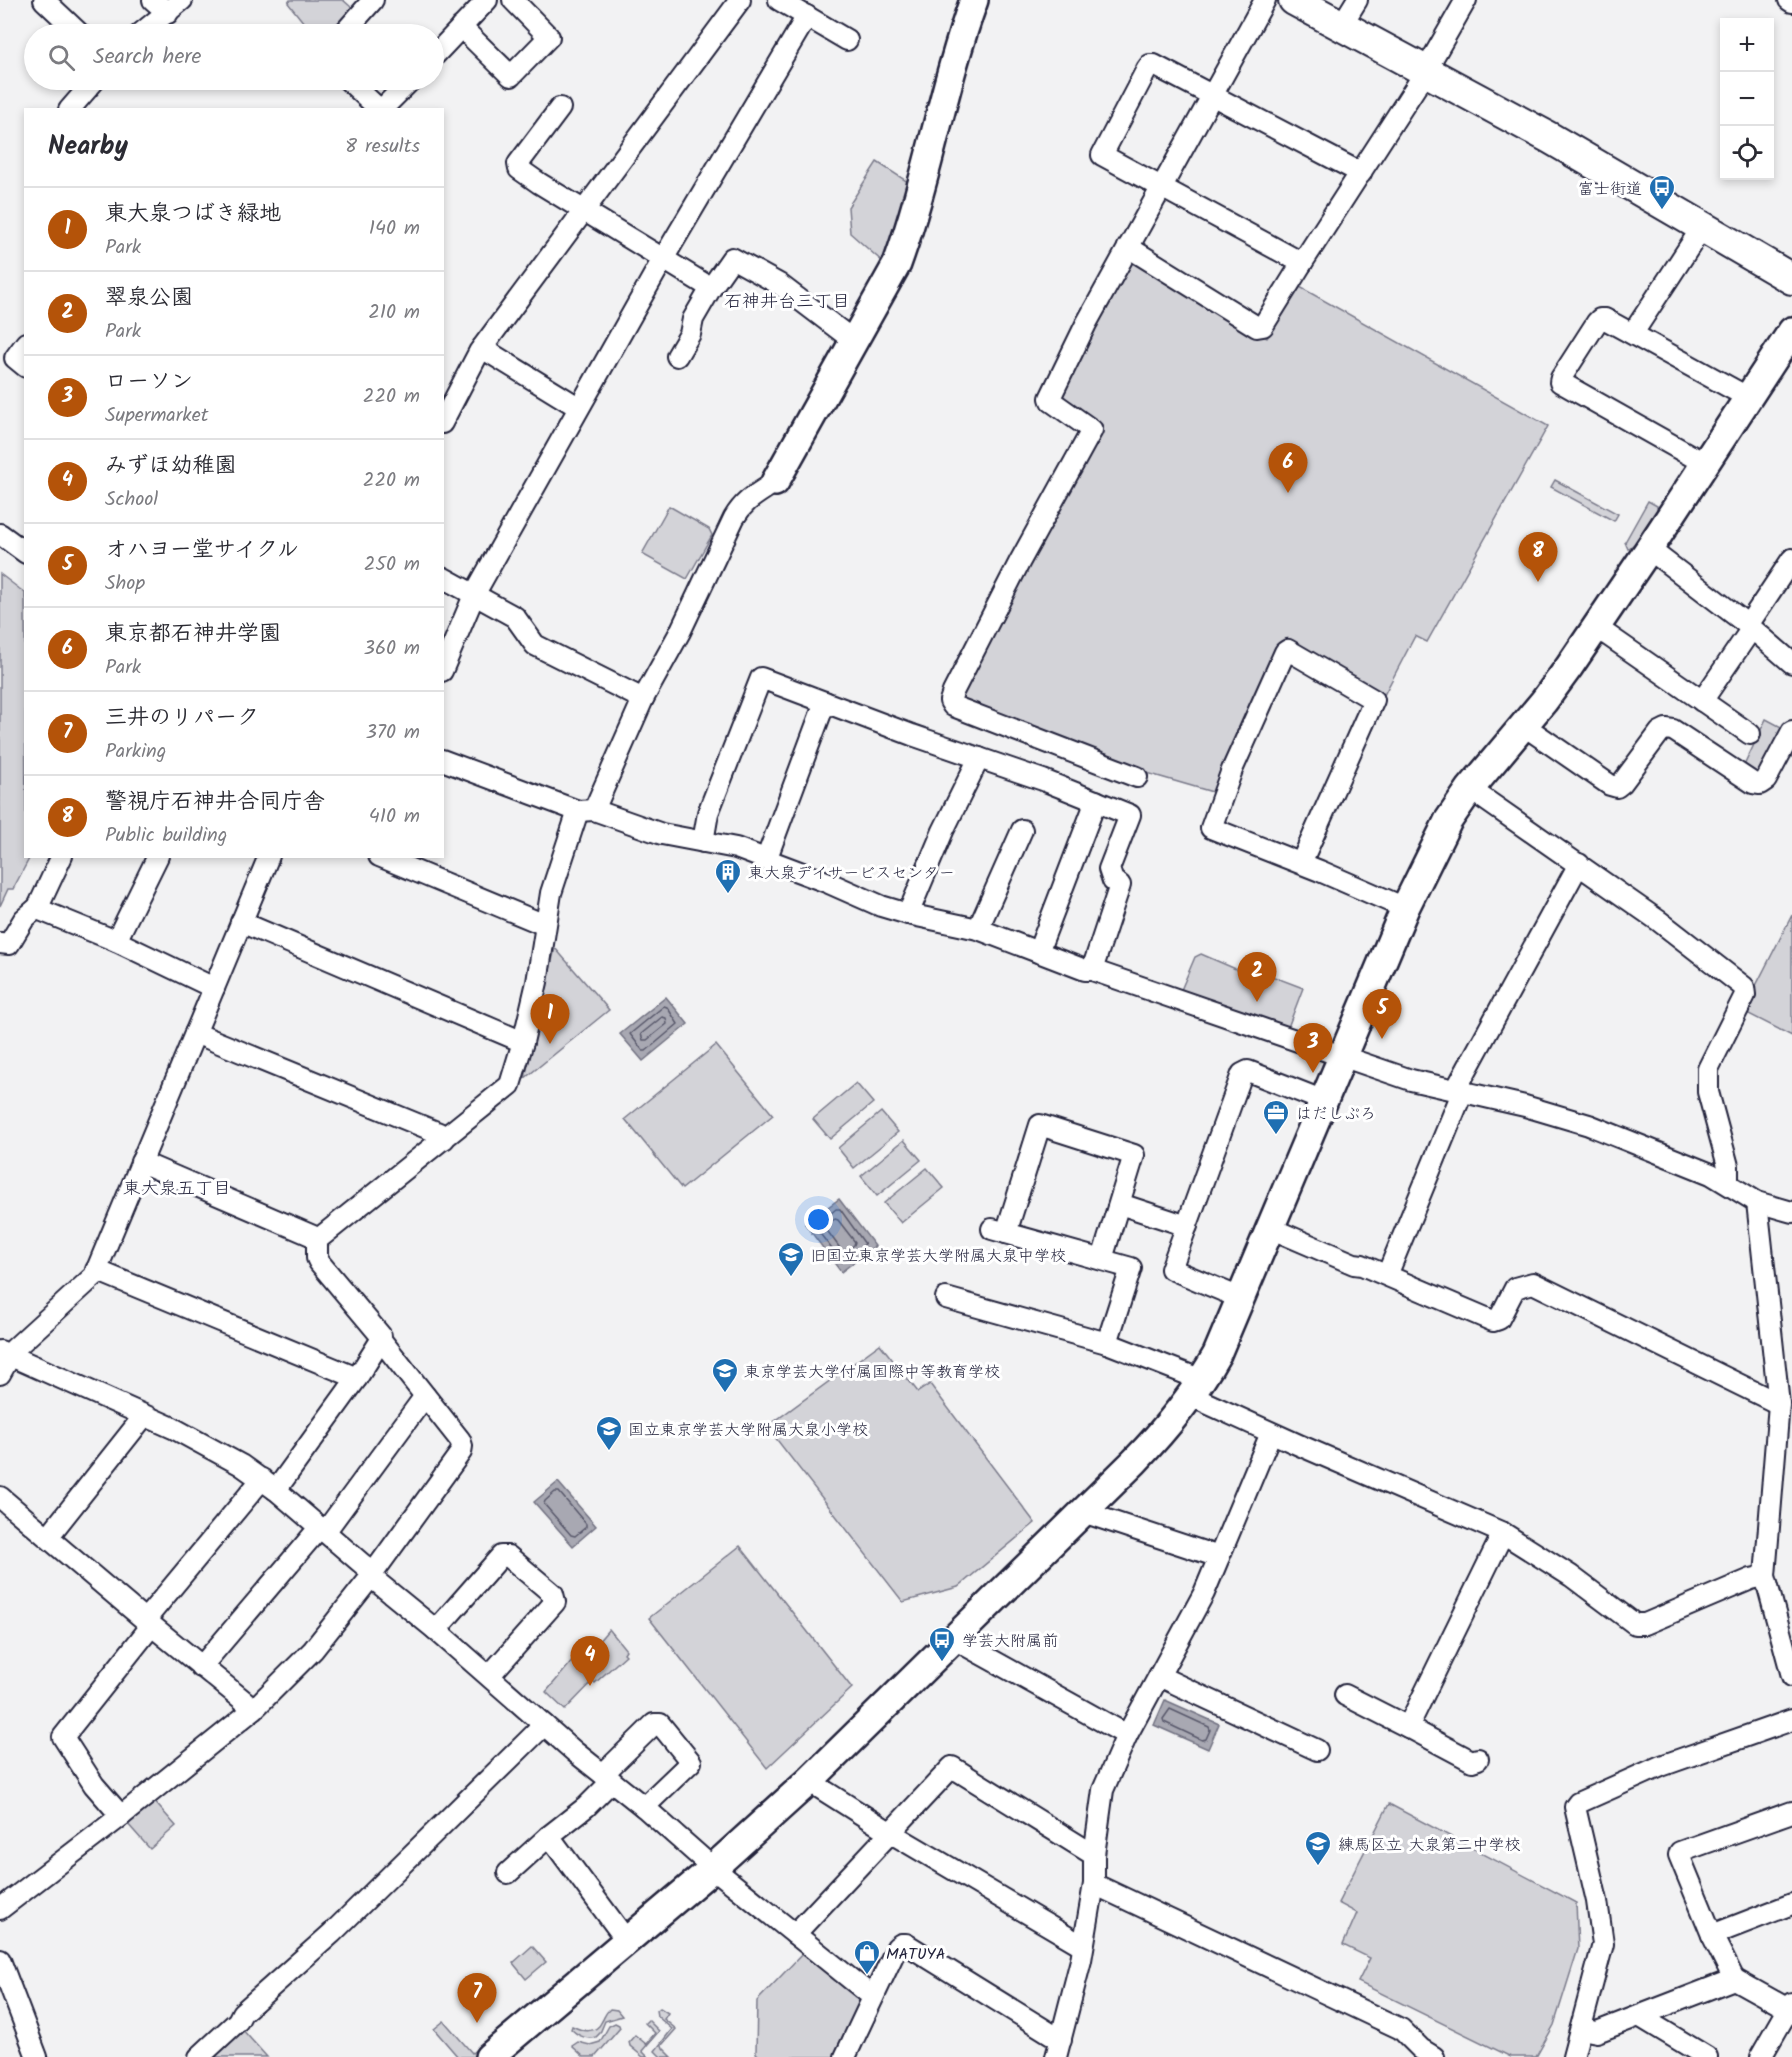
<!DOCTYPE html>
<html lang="en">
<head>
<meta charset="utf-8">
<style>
	:root { --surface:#fff; --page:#f7f7f7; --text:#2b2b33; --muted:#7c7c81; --line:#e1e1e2; --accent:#b45309 }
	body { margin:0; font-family:Kalam,"Klee One",sans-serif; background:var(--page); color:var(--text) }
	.controls { position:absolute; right:18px; top:18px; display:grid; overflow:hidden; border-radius:0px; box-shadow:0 3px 9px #0003 }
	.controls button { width:54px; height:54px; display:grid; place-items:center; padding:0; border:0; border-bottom:2px solid var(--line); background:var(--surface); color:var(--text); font:30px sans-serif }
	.you { position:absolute; left:819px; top:1220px; width:21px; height:21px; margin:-15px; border:4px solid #fff; border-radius:50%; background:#1a73e8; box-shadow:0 0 0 9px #1a73e833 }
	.badge { display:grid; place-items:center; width:39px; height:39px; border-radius:50%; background:var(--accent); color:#fff; font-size:20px; font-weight:700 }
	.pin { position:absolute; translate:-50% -50px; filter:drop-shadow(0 2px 3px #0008) }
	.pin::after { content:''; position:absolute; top:32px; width:21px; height:18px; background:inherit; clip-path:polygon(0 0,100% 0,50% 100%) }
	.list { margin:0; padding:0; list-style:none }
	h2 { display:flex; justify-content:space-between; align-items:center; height:78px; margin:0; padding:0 24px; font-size:26px }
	h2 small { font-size:20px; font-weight:400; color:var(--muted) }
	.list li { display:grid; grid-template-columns:39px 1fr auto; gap:18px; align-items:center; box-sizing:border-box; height:84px; padding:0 24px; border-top:2px solid var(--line) }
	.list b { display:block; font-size:22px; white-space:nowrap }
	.list p { margin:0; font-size:20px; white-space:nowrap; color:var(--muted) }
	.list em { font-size:20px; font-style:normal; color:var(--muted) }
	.icon { flex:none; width:33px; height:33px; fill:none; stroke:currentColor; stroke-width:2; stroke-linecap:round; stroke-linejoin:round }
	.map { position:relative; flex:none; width:1792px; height:2057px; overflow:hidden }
	.search { position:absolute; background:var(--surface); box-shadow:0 3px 9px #0003; left:24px; top:24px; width:420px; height:66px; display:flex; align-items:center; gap:15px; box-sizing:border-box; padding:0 21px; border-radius:33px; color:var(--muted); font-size:22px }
	.panel { position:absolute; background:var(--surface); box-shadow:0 3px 9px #0003; left:24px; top:108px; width:420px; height:750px; border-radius:0px }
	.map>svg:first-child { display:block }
	.green { fill:#d3d3d8; stroke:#7a7a8a; stroke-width:1.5 }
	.water { fill:#a8a8b2; stroke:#727282; stroke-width:1.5 }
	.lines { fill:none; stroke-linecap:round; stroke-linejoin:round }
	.shore { stroke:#58586b; stroke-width:1.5 }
	.street-casing { stroke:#22223b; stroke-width:24 }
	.secondary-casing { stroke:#22223b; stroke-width:32 }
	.primary-casing { stroke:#22223b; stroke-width:34 }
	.street { stroke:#fff; stroke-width:20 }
	.secondary { stroke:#fff; stroke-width:27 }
	.primary { stroke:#fff; stroke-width:30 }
	.labels { text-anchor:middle; stroke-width:6; stroke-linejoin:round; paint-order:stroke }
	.poi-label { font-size:16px; fill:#22223b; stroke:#fff; text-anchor:start }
	.neighbourhood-label { font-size:18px; fill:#22223b; stroke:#fff }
</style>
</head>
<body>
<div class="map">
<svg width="1792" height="2057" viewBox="0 0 1792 2057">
	<rect width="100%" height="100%" fill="#f2f2f3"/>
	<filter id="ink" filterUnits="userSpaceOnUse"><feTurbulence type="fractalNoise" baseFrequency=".0167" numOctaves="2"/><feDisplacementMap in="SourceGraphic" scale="12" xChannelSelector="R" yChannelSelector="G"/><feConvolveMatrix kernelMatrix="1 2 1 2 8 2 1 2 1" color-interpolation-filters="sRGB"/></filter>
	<g filter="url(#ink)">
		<g class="green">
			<polygon points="290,0 343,0 351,7 351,14 333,34 310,34 312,33 288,3"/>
			<polygon points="877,162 908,182 892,239 884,263 850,233 848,207"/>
			<polygon points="1132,256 1267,338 1300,287 1548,426 1427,642 1415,636 1384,695 1282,641 1216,793 1147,773 965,704 961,695 1028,559 1103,425 1060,399 1058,396"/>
			<polygon points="1555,480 1618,514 1614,521 1551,487"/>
			<polygon points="1648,501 1657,506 1657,510 1634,544 1628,549 1625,542"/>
			<polygon points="669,506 709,529 712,535 687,579 642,554"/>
			<polygon points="0,574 25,593 26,856 30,857 13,889 8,889 0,906"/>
			<polygon points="1766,719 1787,730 1762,775 1742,770"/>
			<polygon points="1792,915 1792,1036 1743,1011"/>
			<polygon points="555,948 609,1010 525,1078"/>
			<polygon points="1201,954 1245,973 1248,967 1303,988 1287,1030 1251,1015 1181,990 1195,957"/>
			<polygon points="716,1045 773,1115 682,1189 625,1119"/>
			<polygon points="856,1083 873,1103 830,1139 813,1119"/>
			<polygon points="881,1112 898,1132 854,1168 838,1148"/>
			<polygon points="904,1140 921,1160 877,1196 861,1176"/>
			<polygon points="927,1168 944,1188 901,1223 884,1203"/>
			<polygon points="880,1344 918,1392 930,1384 1035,1523 958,1587 903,1602 767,1427"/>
			<polygon points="740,1546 852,1688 767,1768 649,1618"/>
			<polygon points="609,1629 626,1650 624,1653 626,1655 595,1683 593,1681 565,1710 546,1692 580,1652 586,1656"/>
			<polygon points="153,1800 176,1826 150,1849 127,1823"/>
			<polygon points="1389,1804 1576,1903 1578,1949 1554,2025 1536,2057 1511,2057 1358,1982 1370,1958 1343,1945 1357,1913 1338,1903"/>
			<polygon points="532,1946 546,1962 526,1979 513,1963"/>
			<polygon points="806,1950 860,1995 863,2004 838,2057 760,2057 756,2053 757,2001"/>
			<polygon points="660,2008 668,2013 664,2019 676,2029 662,2045 663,2048 672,2057 661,2057 655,2051 672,2029 657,2016 656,2010"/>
			<path d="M 610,2009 L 617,2010 L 622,2016 L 605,2021 L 600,2033 L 596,2037 C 586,2040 578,2036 571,2029 L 572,2026 C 582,2031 596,2035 602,2021 C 605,2016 605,2013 610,2009 Z"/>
			<polygon points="648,2020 659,2031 642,2051 648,2057 643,2057 630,2046 629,2042 635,2035 646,2044 655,2033 645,2023"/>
			<polygon points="444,2021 472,2053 498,2030 501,2034 474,2057 458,2057 434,2029"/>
			<polygon points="615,2023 619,2025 620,2028 595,2057 584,2057 572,2046 578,2042 590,2045 600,2042 609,2026"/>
			<polygon points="241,2028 267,2057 209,2057"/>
		</g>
		<g class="water">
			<polygon points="666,997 688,1024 643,1061 620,1034"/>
			<polygon points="839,1199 875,1246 841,1272 805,1224"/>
			<polygon points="558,1482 596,1526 573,1546 534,1502"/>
			<polygon points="1165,1700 1219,1724 1208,1749 1154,1725"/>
		</g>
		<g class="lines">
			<g class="shore">
				<polygon points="664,1006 667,1007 678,1024 646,1051 643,1051 630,1034"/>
				<polygon points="662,1017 666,1018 667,1024 647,1040 643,1040 641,1034"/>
				<polygon points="836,1209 840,1209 865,1244 844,1262 841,1261 815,1227"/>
				<polygon points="835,1219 838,1220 855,1242 854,1245 846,1251 842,1251 826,1229 826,1225"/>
				<polygon points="555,1492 559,1492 586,1524 586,1527 575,1536 571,1535 544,1504 545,1501"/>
				<polygon points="1170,1709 1209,1727 1210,1730 1206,1739 1202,1740 1164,1722 1163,1719"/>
			</g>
			<defs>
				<g id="street">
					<polyline points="44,0 80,34"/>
					<polyline points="153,0 168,13"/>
					<polyline points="779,0 847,40"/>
					<polyline points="1789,0 1792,2"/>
					<polyline points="1341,26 1357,0"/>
					<polyline points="461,27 511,76 549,37 513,0"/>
					<polyline points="140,34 182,0"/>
					<polyline points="343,34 373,0"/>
					<polyline points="434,56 487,0"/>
					<polyline points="348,80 380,110"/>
					<polyline points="560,108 518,164 519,169 539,183 711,288"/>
					<polyline points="69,110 95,80"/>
					<polyline points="381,110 411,80"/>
					<polyline points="1128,247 1257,327 1263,326 1302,263 1419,82 1466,0"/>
					<polyline points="1302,263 1102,155 1147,69 1150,65 1154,65 1361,173"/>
					<polyline points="1633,333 1703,226"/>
					<polyline points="26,343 15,358 26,367"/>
					<polyline points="482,348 578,407"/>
					<polyline points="677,356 690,334 693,319 711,288 732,258 779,284 854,341"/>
					<polyline points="442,423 479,352 740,0"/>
					<polyline points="1704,463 1560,382 1561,378 1597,322 1600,319 1605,319 1749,398"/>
					<polyline points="0,534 26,553"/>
					<polyline points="1649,549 1748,625 1792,663"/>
					<polyline points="442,577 515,617 535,645 643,699"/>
					<polyline points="1748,625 1792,559"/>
					<polyline points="1596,627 1750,734"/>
					<polyline points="442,671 475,593 663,259 807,16"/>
					<polyline points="1702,701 1752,628"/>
					<polyline points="1523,725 1610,785 1617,787 1622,783 1660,732 1666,729 1673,730 1753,783 1760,784 1766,780 1792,731"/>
					<polyline points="442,760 578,811 594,810 662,834 736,848 829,883 881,906 908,914 978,929 1085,970 1092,970 1411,1080 1525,1106 1589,1125 1711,1174 1757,1202 1792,1212"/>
					<polyline points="1137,777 953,706 950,701 953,692 1020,561 1092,430 1051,401 1050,398 1086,324 1265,0"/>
					<polyline points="1470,789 1659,921 1744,987 1745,995 1708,1069 1708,1092 1728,1166 1728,1183"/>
					<path d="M 594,810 L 643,699 L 680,632 L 734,518 C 745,499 758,494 775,482"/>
					<polyline points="703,842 708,813 761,678 912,735 1043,780 1130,815 1109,869 1113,881 1120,885 1092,970"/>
					<polyline points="379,856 545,925"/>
					<polyline points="766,860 825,702"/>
					<polyline points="1301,863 1374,700 1288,650 1285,652 1232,770 1211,828 1320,871 1405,908"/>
					<polyline points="38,907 40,910 116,941 214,988"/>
					<polyline points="908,914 943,831 979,758"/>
					<polyline points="241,922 523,1042"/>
					<polyline points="978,929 1022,830"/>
					<polyline points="116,941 158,856"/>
					<polyline points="0,943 9,944 24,919 38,907 62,856"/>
					<polyline points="1038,952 1096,801"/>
					<polyline points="195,1033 439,1133 444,1139"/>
					<polyline points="1455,1091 1579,864"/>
					<polyline points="1757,1202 1779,1404 1765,1576 1792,1676"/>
					<polyline points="1120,1204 1187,1226"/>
					<polyline points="1270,1228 1354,1264 1362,1265 1493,1321 1499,1319 1515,1288 1533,1283 1779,1404"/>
					<polyline points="992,1229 1131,1268 1107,1343"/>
					<polyline points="1006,1233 1040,1125 1134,1155 1102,1259"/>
					<polyline points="317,1240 510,1085 523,1042 537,982 551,893 578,811"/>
					<polyline points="96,1270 357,1378"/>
					<polyline points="1385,1274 1390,1268 1462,1093"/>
					<polyline points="946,1298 1107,1343 1202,1380"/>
					<polyline points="1240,1298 1171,1269 1242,1074 1248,1071 1324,1101"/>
					<polyline points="0,1351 173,1428 241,1465 276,1490 374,1574"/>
					<polyline points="0,1374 14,1349 94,1276 269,856"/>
					<polyline points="1191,1396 1299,1445 1503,1533 1571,1576 1635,1624 1645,1624 1751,1579 1765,1576"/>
					<polyline points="276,1490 357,1378 381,1340"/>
					<polyline points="0,1497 145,1620 254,1709"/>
					<polyline points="1083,1512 1219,1557"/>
					<polyline points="325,1532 425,1396"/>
					<polyline points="48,1537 144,1416"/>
					<polyline points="371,1577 436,1630 575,1752 644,1807 713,1868 873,1997"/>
					<polyline points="145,1620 262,1479"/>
					<polyline points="436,1630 501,1556 508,1556 553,1594 555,1602 490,1675"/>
					<polyline points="954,1639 1127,1735"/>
					<polyline points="201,1667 320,1527"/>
					<polyline points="1159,1676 1317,1750"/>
					<polyline points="1345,1695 1408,1727"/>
					<polyline points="1478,1759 1472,1761 1408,1727 1503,1533"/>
					<polyline points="603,1774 654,1724 660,1724 691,1762 644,1807"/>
					<polyline points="612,1781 586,1807 549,1836 627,1941"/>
					<polyline points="809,1781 891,1833 1083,1946"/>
					<polyline points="121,1816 94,1785 63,1737 152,1625"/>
					<polyline points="508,1873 549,1836"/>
					<polyline points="1094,1884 1401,2029 1421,2049 1434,2057"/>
					<polyline points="0,1909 121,1816 254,1709 313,1650 366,1583 461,1452 462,1446 460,1440 381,1340 381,1336 319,1262 317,1258 317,1240 313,1236 141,1162"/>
					<polyline points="795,1934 952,1767 1094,1855"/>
					<polyline points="1712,1935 1792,1904"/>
					<polyline points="0,1960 37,2057"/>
					<polyline points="1734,1979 1712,1935 1679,1855 1680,1852 1792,1812"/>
					<polyline points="1639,2016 1707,2057"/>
					<polyline points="1581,2029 1597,2032 1734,1979 1788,2009"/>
					<polyline points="199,2057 238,2021 242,2013 332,1933 544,1725"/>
					<polyline points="845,2057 897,1947 901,1944 906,1944 1061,2040"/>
					<polyline points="1056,2057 1081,1960 1094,1884 1094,1855 1103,1790 1127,1735 1204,1593 1271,1433"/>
					<polyline points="1573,2057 1603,1944 1597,1901 1575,1807 1578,1803 1661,1766 1792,1720"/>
					<polyline points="1761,2057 1792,2003"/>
				</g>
				<g id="secondary">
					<path d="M 775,482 L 897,264 C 928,178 943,86 974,0"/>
					<path d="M 489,2057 L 713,1868 L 809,1781 L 1134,1462 C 1167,1428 1194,1395 1217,1354 L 1405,908 L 1448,821 L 1470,789 L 1544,701 L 1569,667 L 1649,549 L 1792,331"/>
				</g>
				<polyline id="primary" points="1294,0 1550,138 1792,279"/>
			</defs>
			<use href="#street" class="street-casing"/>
			<use href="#secondary" class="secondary-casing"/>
			<use href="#primary" class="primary-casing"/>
			<use href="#street" class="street"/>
			<use href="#secondary" class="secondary"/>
			<use href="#primary" class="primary"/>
		</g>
	</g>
	<defs>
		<symbol id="bus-pin" viewBox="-11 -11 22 30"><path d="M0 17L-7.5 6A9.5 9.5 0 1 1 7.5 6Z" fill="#1f6fb2" stroke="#fff"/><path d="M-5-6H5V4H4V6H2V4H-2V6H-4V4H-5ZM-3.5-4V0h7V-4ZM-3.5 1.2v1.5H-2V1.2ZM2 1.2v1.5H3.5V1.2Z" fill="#fff"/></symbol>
		<symbol id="building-pin" viewBox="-11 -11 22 30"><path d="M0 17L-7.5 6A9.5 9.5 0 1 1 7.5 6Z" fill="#1f6fb2" stroke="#fff"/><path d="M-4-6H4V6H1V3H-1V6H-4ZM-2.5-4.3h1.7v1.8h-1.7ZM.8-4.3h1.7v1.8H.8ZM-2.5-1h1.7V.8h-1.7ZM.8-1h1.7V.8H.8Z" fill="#fff"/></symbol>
		<symbol id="office-pin" viewBox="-11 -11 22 30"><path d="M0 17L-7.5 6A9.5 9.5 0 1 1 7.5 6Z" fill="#1f6fb2" stroke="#fff"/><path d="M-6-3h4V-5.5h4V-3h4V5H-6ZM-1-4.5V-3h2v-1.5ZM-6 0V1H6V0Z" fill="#fff"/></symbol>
		<symbol id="school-pin" viewBox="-11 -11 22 30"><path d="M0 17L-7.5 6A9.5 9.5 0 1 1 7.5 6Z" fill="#1f6fb2" stroke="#fff"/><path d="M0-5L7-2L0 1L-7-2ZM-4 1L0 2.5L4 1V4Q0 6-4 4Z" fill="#fff"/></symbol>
		<symbol id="shop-pin" viewBox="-11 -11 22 30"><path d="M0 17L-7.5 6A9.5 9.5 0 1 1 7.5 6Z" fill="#1f6fb2" stroke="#fff"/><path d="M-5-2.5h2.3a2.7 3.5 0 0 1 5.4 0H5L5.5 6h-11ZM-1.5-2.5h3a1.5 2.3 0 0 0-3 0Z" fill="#fff"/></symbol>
	</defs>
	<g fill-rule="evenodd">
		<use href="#bus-pin" x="1647" y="173" width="30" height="40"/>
		<use href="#building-pin" x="713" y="857" width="30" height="40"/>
		<use href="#office-pin" x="1261" y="1098" width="30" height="40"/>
		<use href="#school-pin" x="776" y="1240" width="30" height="40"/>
		<use href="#school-pin" x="710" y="1356" width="30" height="40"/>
		<use href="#school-pin" x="594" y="1414" width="30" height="40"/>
		<use href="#bus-pin" x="927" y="1625" width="30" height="40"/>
		<use href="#school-pin" x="1303" y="1829" width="30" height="40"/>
		<use href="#shop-pin" x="852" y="1938" width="30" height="40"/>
	</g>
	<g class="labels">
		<g class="poi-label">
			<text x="1642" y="194" text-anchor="end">富士街道</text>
			<text x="748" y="878">東大泉デイサービスセンター</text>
			<text x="1296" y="1119">はだしぷろ</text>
			<text x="810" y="1261">旧国立東京学芸大学附属大泉中学校</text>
			<text x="744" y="1377">東京学芸大学付属国際中等教育学校</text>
			<text x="628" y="1435">国立東京学芸大学附属大泉小学校</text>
			<text x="962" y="1646">学芸大附属前</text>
			<text x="1338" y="1850">練馬区立 大泉第二中学校</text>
			<text x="886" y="1959">MATUYA</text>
		</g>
		<g class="neighbourhood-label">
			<text x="787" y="307">石神井台三丁目</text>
			<text x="177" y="1194">東大泉五丁目</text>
		</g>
	</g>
</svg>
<div class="controls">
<button>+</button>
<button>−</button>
<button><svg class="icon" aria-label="locate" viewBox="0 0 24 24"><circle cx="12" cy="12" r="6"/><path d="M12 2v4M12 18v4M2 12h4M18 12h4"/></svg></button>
</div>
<div class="you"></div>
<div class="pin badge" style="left:550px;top:1044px">1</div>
<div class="pin badge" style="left:1257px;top:1002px">2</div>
<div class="pin badge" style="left:1313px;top:1073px">3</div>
<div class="pin badge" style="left:590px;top:1686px">4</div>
<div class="pin badge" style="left:1382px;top:1039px">5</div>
<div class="pin badge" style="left:1288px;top:493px">6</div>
<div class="pin badge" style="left:477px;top:2023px">7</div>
<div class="pin badge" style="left:1538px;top:582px">8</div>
<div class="search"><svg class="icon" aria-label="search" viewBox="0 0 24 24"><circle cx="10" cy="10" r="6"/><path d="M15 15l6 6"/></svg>Search here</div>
<section class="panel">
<h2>Nearby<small>8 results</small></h2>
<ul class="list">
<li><span class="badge">1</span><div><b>東大泉つばき緑地</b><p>Park</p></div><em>140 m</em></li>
<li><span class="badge">2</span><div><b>翠泉公園</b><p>Park</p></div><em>210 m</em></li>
<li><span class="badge">3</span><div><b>ローソン</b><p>Supermarket</p></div><em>220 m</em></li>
<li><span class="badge">4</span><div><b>みずほ幼稚園</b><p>School</p></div><em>220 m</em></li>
<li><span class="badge">5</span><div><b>オハヨー堂サイクル</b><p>Shop</p></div><em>250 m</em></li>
<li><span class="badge">6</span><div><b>東京都石神井学園</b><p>Park</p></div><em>360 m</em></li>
<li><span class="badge">7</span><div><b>三井のリパーク</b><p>Parking</p></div><em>370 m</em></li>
<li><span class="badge">8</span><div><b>警視庁石神井合同庁舎</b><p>Public building</p></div><em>410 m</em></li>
</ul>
</section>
</div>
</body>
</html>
